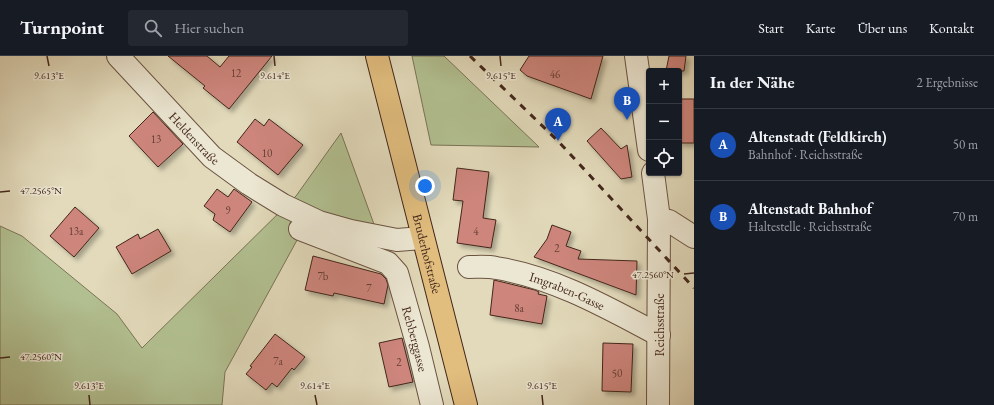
<!DOCTYPE html>
<html lang="de">
<head>
<meta charset="utf-8">
<style>
	:root { --surface:#171b24; --page:#242831; --text:#f1f3f6; --muted:#9ea1a6; --line:#363941; --accent:#c59692 }
	body { margin:0; font-family:"EB Garamond",serif; background:var(--page); color:var(--text) }
	.controls { position:absolute; right:12px; top:12px; display:grid; overflow:hidden; border-radius:4px; box-shadow:0 1px 3px #0004 }
	.controls button { width:36px; height:36px; display:grid; place-items:center; padding:0; border:0; border-bottom:1px solid var(--line); background:var(--surface); color:var(--text); font:20px sans-serif }
	.you { position:absolute; left:425px; top:130px; width:14px; height:14px; margin:-10px; border:3px solid #fff; border-radius:50%; background:#1a73e8; box-shadow:0 0 0 6px #1a73e833 }
	.badge { display:grid; place-items:center; width:26px; height:26px; border-radius:50%; background:var(--accent); color:#fff; font-size:13px; font-weight:700 }
	.pin { position:absolute; translate:-50% -33px; filter:drop-shadow(0 1px 2px #0008) }
	.pin::after { content:''; position:absolute; top:21px; width:14px; height:12px; background:inherit; clip-path:polygon(0 0,100% 0,50% 100%) }
	.list { margin:0; padding:0; list-style:none }
	h2 { display:flex; justify-content:space-between; align-items:center; height:52px; margin:0; padding:0 16px; font-size:17px }
	h2 small { font-size:13px; font-weight:400; color:var(--muted) }
	.list li { display:grid; grid-template-columns:26px 1fr auto; gap:12px; align-items:center; box-sizing:border-box; height:72px; padding:0 16px; border-top:1px solid var(--line) }
	.list b { display:block; font-size:15px; white-space:nowrap }
	.list p { margin:0; font-size:13px; white-space:nowrap; color:var(--muted) }
	.list em { font-size:13px; font-style:normal; color:var(--muted) }
	.icon { flex:none; width:22px; height:22px; fill:none; stroke:currentColor; stroke-width:2; stroke-linecap:round; stroke-linejoin:round }
	.map { position:relative; flex:none; width:694px; height:349px; overflow:hidden }
	header { display:flex; align-items:center; gap:24px; box-sizing:border-box; height:56px; padding:0 20px; background:var(--surface); border-bottom:1px solid var(--line) }
	header strong { font-size:19px }
	nav { display:flex; gap:22px; margin-inline-start:auto; font-size:14px }
	.search { width:280px; height:36px; background:var(--page); display:flex; align-items:center; gap:10px; box-sizing:border-box; padding:0 14px; border-radius:4px; color:var(--muted); font-size:15px }
	main { display:flex }
	aside { flex:1; background:var(--surface) }
	.map>svg:first-child { display:block }
	.green { fill:#b2c091; stroke:#7a7356 }
	.building { fill:#cd857c; stroke:#43261a; filter:url(#shadow) }
	.lines { fill:none; stroke-linecap:round; stroke-linejoin:round }
	.minor-casing { stroke:#6b5342; stroke-width:24 }
	.major-casing { stroke:#43261a; stroke-width:24 }
	.minor { stroke:#ece7d3; stroke-width:22 }
	.major { stroke:#e1bd7e; stroke-width:22 }
	.rail { stroke:#43261a; stroke-width:3; stroke-dasharray:7 7; stroke-linecap:butt }
	.ticks { fill:none; stroke:#43261a; stroke-width:1.5 }
	.labels { text-anchor:middle; stroke-width:3; stroke-linejoin:round; paint-order:stroke }
	.number-label { font-size:11px; fill:#663e32 }
	.street-label { font-size:13px; fill:#43261a; stroke:#ece7d3 }
	.ticks-label { font-size:10px; text-anchor:middle; fill:#43261a; stroke:#ece7d3; stroke-width:3; stroke-linejoin:round; paint-order:stroke }
</style>
</head>
<body>
<header>
<strong>Turnpoint</strong>
<div class="search"><svg class="icon" aria-label="search" viewBox="0 0 24 24"><circle cx="10" cy="10" r="6"/><path d="M15 15l6 6"/></svg>Hier suchen</div>
<nav><a>Start</a><a>Karte</a><a>Über uns</a><a>Kontakt</a></nav>
</header>
<main>
<div class="map">
<svg width="694" height="349" viewBox="0 0 694 349">
	<defs>
		<filter id="shadow"><feDropShadow dx="3.5" dy="3.5" stdDeviation="2" flood-color="#0004"/></filter>
	</defs>
	<rect width="100%" height="100%" fill="#e2dabb"/>
	<filter id="stains"><feTurbulence type="fractalNoise" baseFrequency=".005" numOctaves="4"/><feColorMatrix values="0 0 0 0 .2 0 0 0 0 .09 0 0 0 0 .02 0 0 0 .5 -.17"/></filter>
	<radialGradient id="worn" r=".72"><stop offset=".6" stop-color="#630" stop-opacity="0"/><stop offset="1" stop-color="#630" stop-opacity=".3"/></radialGradient>
	<g class="green">
		<polygon points="412,0 444,0 539,91 431,89"/>
		<polygon points="341,77 388,207 302,175 225,316 222,349 0,349 0,170 22,180 117,258 142,292 296,140"/>
	</g>
	<g class="building">
		<polygon points="168,0 207,0 220,11 229,0 272,0 229,53 203,32 205,30"/>
		<polygon points="529,0 603,0 591,43 527,20 520,14"/>
		<polygon points="669,0 686,0 684,15 666,15"/>
		<rect x="679" y="43" width="15" height="44"/>
		<polygon points="153,56 183,88 158,111 129,80"/>
		<polygon points="255,63 264,70 269,63 303,89 278,119 237,86"/>
		<polygon points="601,72 621,93 627,89 632,121 621,123 587,85"/>
		<polygon points="457,112 489,116 483,162 496,164 491,192 457,187 463,145 453,144"/>
		<polygon points="217,133 228,141 234,133 252,146 230,176 213,164 215,158 204,150"/>
		<polygon points="75,151 99,172 74,201 50,180"/>
		<polygon points="552,169 571,176 566,190 581,195 578,203 637,205 636,239 534,201 547,183"/>
		<polygon points="158,173 171,195 132,218 116,191 138,178 140,183"/>
		<polygon points="313,200 381,218 386,223 388,229 384,248 334,237 333,240 305,234"/>
		<polygon points="494,224 535,234 539,236 538,238 547,240 542,268 490,259"/>
		<polygon points="275,278 305,301 294,314 292,312 277,331 272,327 266,334 246,318 252,311 250,310"/>
		<polygon points="402,282 413,326 389,331 379,287"/>
		<polygon points="603,287 633,288 631,336 602,335"/>
	</g>
	<g class="lines">
		<defs>
			<g id="minor">
				<path id="s1" d="M 118,0 L 212,101 L 249,128 L 283,149 L 319,166 L 351,175 L 397,184 L 422,182"/>
				<polyline points="636,0 649,94"/>
				<polyline points="653,117 659,163 658,349"/>
				<polyline points="659,163 669,165 694,181"/>
				<path id="s2" d="M 300,173 L 388,207 L 397,217 L 418,291 L 432,349"/>
				<path id="s3" d="M 469,211 C 478,211 487,210 496,212 C 554,221 608,252 659,279"/>
			</g>
			<g id="major">
				<path id="s4" d="M 377,0 L 466,349"/>
			</g>
		</defs>
		<use href="#minor" class="minor-casing"/>
		<use href="#major" class="major-casing"/>
		<use href="#minor" class="minor"/>
		<use href="#major" class="major"/>
		<polyline class="rail" points="470,0 558,85 694,232"/>
	</g>
	<path class="ticks" d="M 47,0 L 49,10M 274,0 L 275,10M 500,0 L 501,10M 0,136 L 10,135M 684,218 L 694,217M 0,302 L 10,301M 89,339 L 90,349M 315,339 L 317,349M 542,339 L 543,349"/>
	<g class="labels">
		<g class="number-label">
			<text x="236" y="21">12</text>
			<text x="555" y="22">46</text>
			<text x="156" y="87">13</text>
			<text x="267" y="101">10</text>
			<text x="228" y="158">9</text>
			<text x="76" y="179">13a</text>
			<text x="476" y="179">4</text>
			<text x="557" y="196">2</text>
			<text x="323" y="224">7b</text>
			<text x="369" y="236">7</text>
			<text x="519" y="256">8a</text>
			<text x="278" y="309">7a</text>
			<text x="399" y="310">2</text>
			<text x="617" y="321">50</text>
		</g>
		<g class="street-label">
			<text dy="5" stroke="none"><textPath href="#s1" startOffset="112">Heldenstraße</textPath></text>
			<text dy="5" stroke="none"><textPath href="#s4" startOffset="204">Bruderhofstraße</textPath></text>
			<text dy="5" stroke="none"><textPath href="#s3" startOffset="102">Imgraben-Gasse</textPath></text>
			<text transform="translate(659 269) rotate(-90)" y="5">Reichsstraße</text>
			<text dy="5" stroke="none"><textPath href="#s2" startOffset="176">Rebberggasse</textPath></text>
		</g>
	</g>
	<g class="ticks-label">
		<text x="49" y="23">9.613°E</text>
		<text x="275" y="23">9.614°E</text>
		<text x="501" y="23">9.615°E</text>
		<text x="41" y="138">47.2565°N</text>
		<text x="653" y="222">47.2560°N</text>
		<text x="41" y="304">47.2560°N</text>
		<text x="89" y="333">9.613°E</text>
		<text x="315" y="333">9.614°E</text>
		<text x="542" y="333">9.615°E</text>
	</g>
	<rect width="100%" height="100%" filter="url(#stains)"/>
	<rect width="100%" height="100%" fill="url(#worn)"/>
</svg>
<div class="controls">
<button>+</button>
<button>−</button>
<button><svg class="icon" aria-label="locate" viewBox="0 0 24 24"><circle cx="12" cy="12" r="6"/><path d="M12 2v4M12 18v4M2 12h4M18 12h4"/></svg></button>
</div>
<div class="you"></div>
<div class="pin badge" style="left:558px;top:85px;background:#1a4fb4">A</div>
<div class="pin badge" style="left:627px;top:64px;background:#1a4fb4">B</div>
</div>
<aside>
<h2>In der Nähe<small>2 Ergebnisse</small></h2>
<ul class="list">
<li><span class="badge" style="background:#1a4fb4">A</span><div><b>Altenstadt (Feldkirch)</b><p>Bahnhof · Reichsstraße</p></div><em>50 m</em></li>
<li><span class="badge" style="background:#1a4fb4">B</span><div><b>Altenstadt Bahnhof</b><p>Haltestelle · Reichsstraße</p></div><em>70 m</em></li>
</ul>
</aside>
</main>
</body>
</html>
